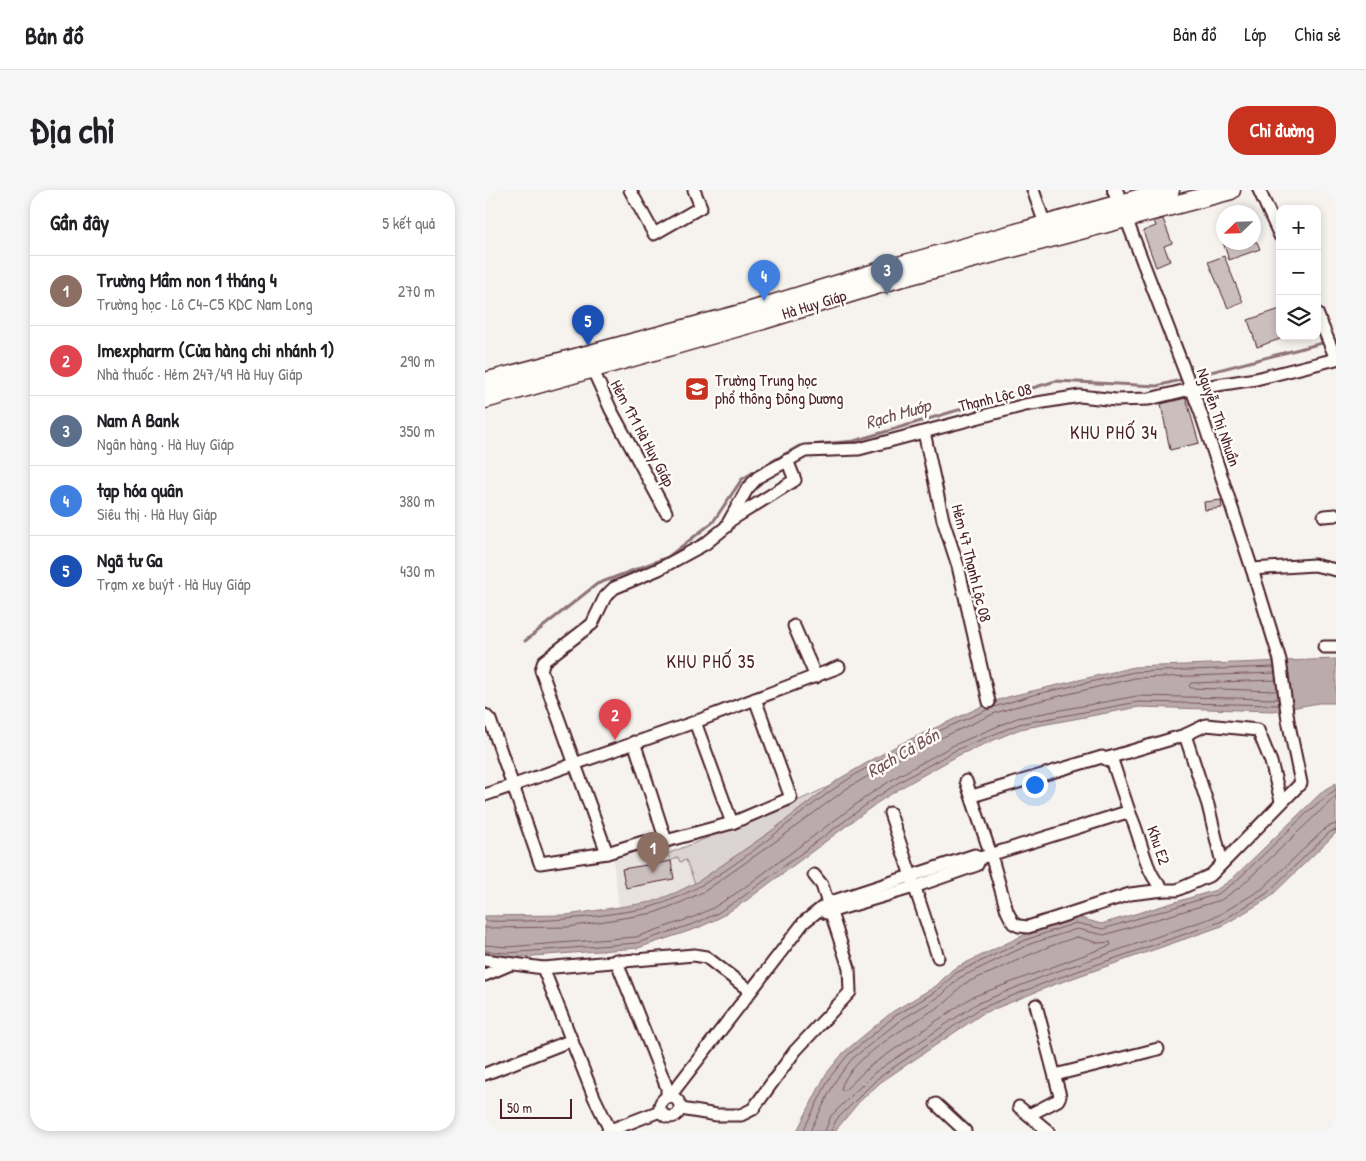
<!DOCTYPE html>
<html lang="vi">
<head>
<meta charset="utf-8">
<style>
	:root { --surface:#fff; --page:#f6f6f6; --text:#202124; --muted:#757577; --line:#e0e0e0; --accent:#c8321e }
	body { margin:0; font-family:"Patrick Hand",sans-serif; background:var(--page); color:var(--text) }
	.controls { position:absolute; right:15px; top:15px; display:grid; overflow:hidden; border-radius:10px; box-shadow:0 2px 8px #0003 }
	.controls button { width:45px; height:45px; display:grid; place-items:center; padding:0; border:0; border-bottom:1px solid var(--line); background:var(--surface); color:var(--text); font:25px sans-serif }
	.compass { position:absolute; left:731px; top:15px; width:45px; height:45px; border-radius:50%; background:var(--surface); box-shadow:0 2px 8px #0003; rotate:247deg }
	.scale { position:absolute; left:15px; bottom:12px; width:72px; box-sizing:border-box; padding-left:5px; border:2px solid #4a1f2b; border-top:0; font-size:14px; line-height:18px; white-space:nowrap; color:#4a1f2b; -webkit-text-stroke:4px #fdfcf7; paint-order:stroke }
	.you { position:absolute; left:549px; top:594px; width:18px; height:18px; margin:-12px; border:4px solid #fff; border-radius:50%; background:#1a73e8; box-shadow:0 0 0 8px #1a73e833 }
	.badge { display:grid; place-items:center; width:32px; height:32px; border-radius:50%; background:var(--accent); color:#fff; font-size:16px; font-weight:700 }
	.pin { position:absolute; translate:-50% -41px; filter:drop-shadow(0 1px 2px #0008) }
	.pin::after { content:''; position:absolute; top:26px; width:18px; height:15px; background:inherit; clip-path:polygon(0 0,100% 0,50% 100%) }
	.list { margin:0; padding:0; list-style:none }
	h2 { display:flex; justify-content:space-between; align-items:center; height:65px; margin:0; padding:0 20px; font-size:21px }
	h2 small { font-size:16px; font-weight:400; color:var(--muted) }
	.list li { display:grid; grid-template-columns:32px 1fr auto; gap:15px; align-items:center; box-sizing:border-box; height:70px; padding:0 20px; border-top:1px solid var(--line) }
	.list b { display:block; font-size:19px; white-space:nowrap }
	.list p { margin:0; font-size:16px; white-space:nowrap; color:var(--muted) }
	.list em { font-size:16px; font-style:normal; color:var(--muted) }
	.icon { flex:none; width:28px; height:28px; fill:none; stroke:currentColor; stroke-width:2; stroke-linecap:round; stroke-linejoin:round }
	.map { position:relative; flex:none; width:851px; height:941px; overflow:hidden; border-radius:20px }
	header { display:flex; align-items:center; gap:30px; box-sizing:border-box; height:70px; padding:0 25px; background:var(--surface); border-bottom:1px solid var(--line) }
	header strong { font-size:24px }
	nav { display:flex; gap:28px; margin-inline-start:auto; font-size:18px }
	.intro { display:flex; align-items:center; justify-content:space-between; box-sizing:border-box; height:120px; padding:0 30px }
	h1 { margin:0; font-size:35px }
	.button { padding:12px 22px; border-radius:20px; background:var(--accent); color:#fff; font-size:18px; font-weight:700 }
	main { display:flex; gap:30px; padding:0 30px }
	aside { flex:1; background:var(--surface); border-radius:20px; box-shadow:0 2px 8px #0003 }
	.map>svg:first-child { display:block }
	.built { fill:#e9e3e0 }
	.green { fill:#dcd4d2; stroke:#937a7e }
	.water { fill:#bbabac; stroke:#8e7378 }
	.lines { fill:none; stroke-linecap:round; stroke-linejoin:round }
	.shore { stroke:#77575f; stroke-width:1 }
	.stream { stroke:#8e7378; stroke-width:3 }
	.building { fill:#cbbfbe; stroke:#4a1f2b }
	.minor-casing { stroke:#4a1f2b; stroke-width:15 }
	.tertiary-casing { stroke:#4a1f2b; stroke-width:18 }
	.primary-casing { stroke:#4a1f2b; stroke-width:21 }
	.minor { stroke:#fdfcf7; stroke-width:11 }
	.tertiary { stroke:#fdfcf7; stroke-width:14 }
	.primary { stroke:#fdfcf7; stroke-width:18 }
	.labels { text-anchor:middle; stroke-width:5; stroke-linejoin:round; paint-order:stroke }
	.street-label { font-size:16px; fill:#4a1f2b; stroke:#fdfcf7 }
	.poi-label { font-size:16px; fill:#4a1f2b; stroke:#fdfcf7; text-anchor:start }
	.water-label { font-size:18px; font-style:italic; fill:#725058; stroke:#fdfcf7 }
	.neighbourhood-label { font-size:18px; letter-spacing:1px; fill:#4a1f2b; stroke:#fdfcf7 }
</style>
</head>
<body>
<header>
<strong>Bản đồ</strong>
<nav><a>Bản đồ</a><a>Lớp</a><a>Chia sẻ</a></nav>
</header>
<div class="intro"><h1>Địa chỉ</h1><a class="button">Chỉ đường</a></div>
<main>
<aside>
<h2>Gần đây<small>5 kết quả</small></h2>
<ul class="list">
<li><span class="badge" style="background:#8d6e63">1</span><div><b>Trường Mầm non 1 tháng 4</b><p>Trường học · Lô C4-C5 KDC Nam Long</p></div><em>270 m</em></li>
<li><span class="badge" style="background:#e0444e">2</span><div><b>Imexpharm (Cửa hàng chi nhánh 1)</b><p>Nhà thuốc · Hẻm 247/49 Hà Huy Giáp</p></div><em>290 m</em></li>
<li><span class="badge" style="background:#5c6f8a">3</span><div><b>Nam A Bank</b><p>Ngân hàng · Hà Huy Giáp</p></div><em>350 m</em></li>
<li><span class="badge" style="background:#3f7fe0">4</span><div><b>tạp hóa quân</b><p>Siêu thị · Hà Huy Giáp</p></div><em>380 m</em></li>
<li><span class="badge" style="background:#1a4fb4">5</span><div><b>Ngã tư Ga</b><p>Trạm xe buýt · Hà Huy Giáp</p></div><em>430 m</em></li>
</ul>
</aside>
<div class="map">
<svg width="851" height="941" viewBox="0 0 851 941">
	<rect width="100%" height="100%" fill="#f6f3ef"/>
	<filter id="ink" filterUnits="userSpaceOnUse"><feTurbulence type="fractalNoise" baseFrequency=".02" numOctaves="2"/><feDisplacementMap in="SourceGraphic" scale="10" xChannelSelector="R" yChannelSelector="G"/><feConvolveMatrix kernelMatrix="1 2 1 2 8 2 1 2 1" color-interpolation-filters="sRGB"/></filter>
	<g filter="url(#ink)">
		<polygon class="built" points="163,659 182,664 184,669 193,667 201,670 210,694 167,712 134,717 128,669"/>
		<polygon class="green" points="345,596 288,640 210,694 201,670 195,672 193,667 186,671 182,664 297,618"/>
		<g class="water">
			<polygon points="851,469 851,513 834,513 789,521 654,517 535,539 474,565 419,596 392,613 262,710 234,728 213,738 153,758 22,768 0,766 0,726 82,725 167,712 192,702 214,691 288,640 354,589 413,555 504,513 526,506 649,477"/>
			<polygon points="851,593 851,643 784,708 737,736 568,795 497,824 396,892 374,912 350,941 312,941 341,884 359,862 407,822 451,796 468,779 541,744 592,727 616,734 731,700 747,689 839,600"/>
		</g>
		<g class="lines">
			<g class="shore">
				<polyline points="791,490 706,493 704,496 706,498 792,501"/>
				<polyline points="509,517 548,505 649,482 789,477"/>
				<path d="M 0,731 C 45,732 88,730 132,723 C 144,721 158,720 169,716 C 238,695 297,634 356,594 C 401,563 454,541 504,519"/>
				<polyline points="0,738 83,737 169,723 197,712 220,701 294,649 361,599 419,565 508,524 529,517 650,488 790,483"/>
				<path d="M 592,747 L 614,753 L 625,752 L 626,755 L 487,807 L 385,876 L 360,900 L 356,900 C 359,871 436,828 460,813 C 467,808 472,799 479,794 C 490,788 503,784 514,779 C 541,766 563,756 592,747 Z"/>
				<polyline points="0,755 22,757 151,747 209,727 228,718 256,700 385,604 413,586 469,555 532,528 652,506 793,509"/>
				<polyline points="0,761 22,763 152,753 211,733 231,724 259,706 389,609 416,591 471,560 534,534 653,512 794,515"/>
				<polyline points="318,941 345,887 363,865 410,826 453,800 471,783 543,749 591,733 618,739 733,704 750,692 827,618 851,599"/>
				<polyline points="325,941 351,890 367,869 414,831 457,805 474,788 545,754 592,739 619,745 736,710 755,697 851,606"/>
				<polyline points="340,941 346,926 389,883 491,814 564,784 732,726 777,699 842,637 851,634"/>
				<polyline points="346,941 351,930 393,888 494,819 567,790 735,732 781,704 845,642 851,640"/>
			</g>
			<polyline class="stream" points="40,451 112,394 183,367 228,332 257,289 314,256 369,251 571,191 672,196 841,152"/>
		</g>
		<g class="building">
			<polygon points="678,29 687,53 679,56 685,71 671,77 658,41 671,36 669,31"/>
			<polygon points="738,52 772,52 775,59 744,70"/>
			<polygon points="739,66 758,112 743,118 723,72"/>
			<polygon points="795,119 795,149 772,157 763,130"/>
			<polygon points="701,208 714,253 685,260 676,214"/>
			<polygon points="736,310 737,318 720,320 719,312"/>
			<polygon points="186,671 189,689 141,698 137,679"/>
		</g>
		<g class="lines">
			<defs>
				<g id="minor">
					<polyline points="145,0 169,44 216,17 209,0"/>
					<polyline points="548,0 560,34"/>
					<polyline points="774,0 795,46"/>
					<polyline points="107,178 126,220 181,322"/>
					<polyline points="439,242 458,330 473,376 504,512"/>
					<polyline points="839,326 851,325"/>
					<polyline points="246,330 310,290 302,270"/>
					<polyline points="767,379 829,375 851,380"/>
					<polyline points="309,436 331,487"/>
					<polyline points="839,457 851,457"/>
					<polyline points="0,525 5,530 55,673 122,663 158,652 181,651 247,633 306,608 270,509"/>
					<polyline points="210,532 247,633"/>
					<polyline points="700,545 723,615 737,673"/>
					<polyline points="149,552 181,651"/>
					<polyline points="623,568 700,545 721,535 773,540 786,572 796,611"/>
					<polyline points="481,591 506,665 522,721 528,733 534,736 543,737 645,704 679,700"/>
					<polyline points="0,605 210,532 354,477"/>
					<polyline points="487,606 617,567 628,573 645,624"/>
					<polyline points="405,623 453,767"/>
					<polyline points="122,663 56,480 59,471 107,434 120,407 129,398 174,379 220,354 241,337 262,299 273,287 320,261 374,259 540,215 595,206 631,210 664,209 706,199 771,189 851,169 832,123"/>
					<path d="M 495,668 L 639,623 L 645,624 C 657,648 659,683 679,700 L 692,700 L 726,685 L 816,593 L 803,530 L 795,470 L 767,379 L 715,221 L 639,23"/>
					<polyline points="341,723 429,697 492,675 495,668"/>
					<polyline points="0,770 58,778 209,765 221,767 265,801"/>
					<polyline points="131,770 182,898 182,907"/>
					<polyline points="58,778 109,907 125,940"/>
					<polyline points="0,785 26,774"/>
					<polyline points="0,884 87,850"/>
					<polyline points="570,885 673,859"/>
					<polyline points="185,906 319,732 343,713 490,665 495,668"/>
					<circle cx="185" cy="917" r="10"/>
					<polyline points="451,914 480,941"/>
					<polyline points="534,917 563,941"/>
					<polyline points="196,919 232,925 256,925 268,919 310,861 365,802 364,778 337,695 329,685"/>
					<polyline points="544,925 573,910 575,906 551,815"/>
					<polyline points="123,941 175,921"/>
					<polyline points="850,941 851,940"/>
				</g>
				<polyline id="tertiary" points="630,0 635,13"/>
				<g id="primary">
					<polyline points="0,192 256,124 406,78 685,0"/>
					<polyline points="0,209 278,130 414,88 746,0"/>
				</g>
			</defs>
			<use href="#minor" class="minor-casing"/>
			<use href="#tertiary" class="tertiary-casing"/>
			<use href="#primary" class="primary-casing"/>
			<use href="#minor" class="minor"/>
			<use href="#tertiary" class="tertiary"/>
			<use href="#primary" class="primary"/>
		</g>
	</g>
	<defs>
		<symbol id="school-square" viewBox="-11 -11 22 22"><rect x="-9" y="-9" width="18" height="18" rx="4" fill="#c8321e" stroke="#fdfcf7"/><path d="M0-5L7-2L0 1L-7-2ZM-4 1L0 2.5L4 1V4Q0 6-4 4Z" fill="#fff"/></symbol>
	</defs>
	<g fill-rule="evenodd">
		<use href="#school-square" x="198" y="185" width="28" height="28"/>
	</g>
	<g class="labels">
		<g class="street-label">
			<text transform="translate(329 114) rotate(-17)" y="6">Hà Huy Giáp</text>
			<text transform="translate(510 207) rotate(-14)" y="6">Thạnh Lộc 08</text>
			<text transform="translate(734 227) rotate(71)" y="6">Nguyễn Thị Nhuần</text>
			<text transform="translate(158 243) rotate(62)" y="6">Hẻm 171 Hà Huy Giáp</text>
			<text transform="translate(487 373) rotate(76)" y="6">Hẻm 47 Thạnh Lộc 08</text>
			<text transform="translate(674 655) rotate(71)" y="6">Khu E2</text>
		</g>
		<g class="poi-label">
			<text x="230" y="196">Trường Trung học<tspan x="230" dy="18">phổ thông Đông Dương</tspan></text>
		</g>
		<g class="water-label">
			<text transform="translate(413 224) rotate(-16)" y="6">Rạch Mướp</text>
			<text transform="translate(418 563) rotate(-30)" y="6">Rạch Cả Bốn</text>
		</g>
		<g class="neighbourhood-label">
			<text x="629" y="249">KHU PHỐ 34</text>
			<text x="226" y="478">KHU PHỐ 35</text>
		</g>
	</g>
</svg>
<div class="controls">
<button>+</button>
<button>−</button>
<button><svg class="icon" aria-label="layers" viewBox="0 0 24 24"><path d="M12 4l9 5-9 5-9-5zM3 14l9 5 9-5"/></svg></button>
</div>
<svg class="compass" viewBox="-18 -18 36 36"><path d="M0-13l5 13h-10z" fill="#e53935"/><path d="M0 13l5-13h-10z" fill="#757577"/></svg>
<div class="scale">50 m</div>
<div class="you"></div>
<div class="pin badge" style="left:168px;top:683px;background:#8d6e63">1</div>
<div class="pin badge" style="left:130px;top:550px;background:#e0444e">2</div>
<div class="pin badge" style="left:402px;top:105px;background:#5c6f8a">3</div>
<div class="pin badge" style="left:279px;top:111px;background:#3f7fe0">4</div>
<div class="pin badge" style="left:103px;top:156px;background:#1a4fb4">5</div>
</div>
</main>
</body>
</html>
